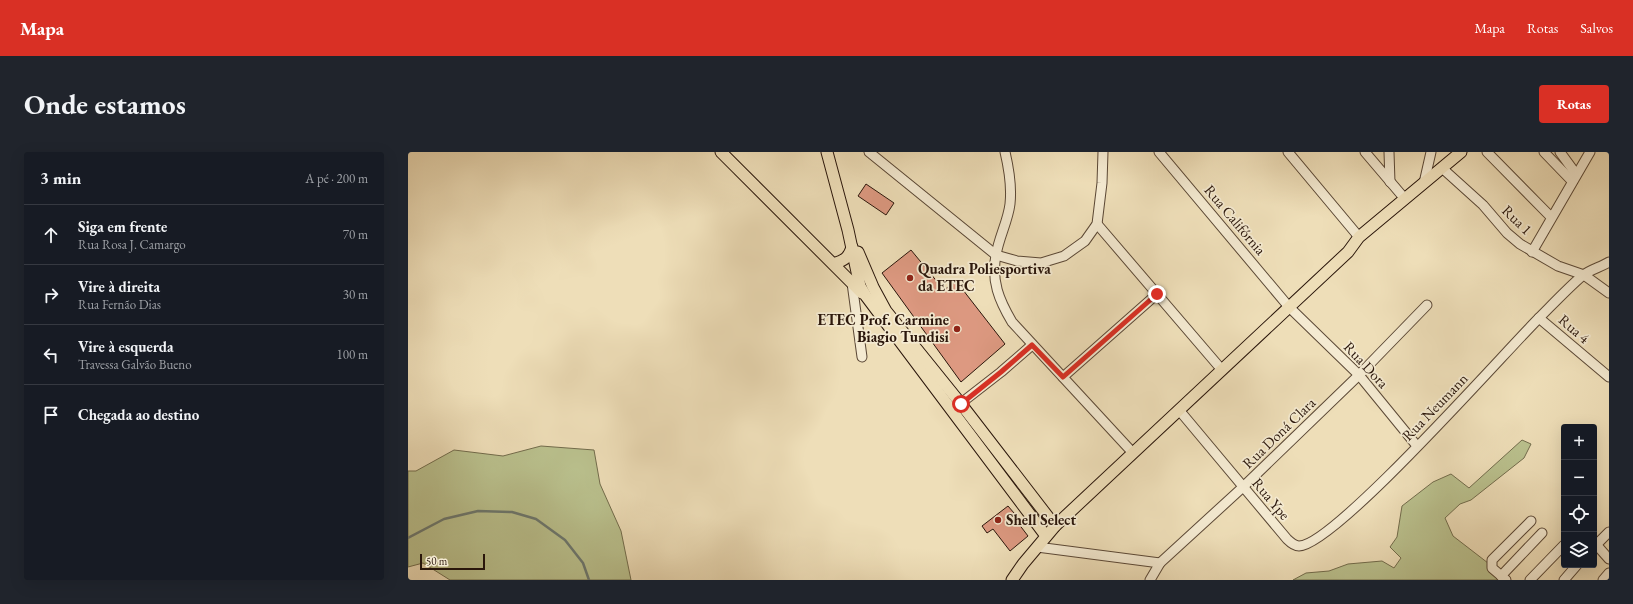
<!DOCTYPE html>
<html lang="pt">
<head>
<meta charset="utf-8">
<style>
	:root { --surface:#171b24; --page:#20242c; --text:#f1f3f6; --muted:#9ea1a6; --line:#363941; --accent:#d93025 }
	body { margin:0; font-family:"EB Garamond",serif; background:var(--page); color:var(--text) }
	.controls { position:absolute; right:12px; bottom:12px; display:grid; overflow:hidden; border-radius:4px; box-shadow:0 4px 16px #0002 }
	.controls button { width:36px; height:36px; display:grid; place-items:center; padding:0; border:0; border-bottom:1px solid var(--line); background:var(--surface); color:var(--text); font:20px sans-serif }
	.scale { position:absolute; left:12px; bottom:10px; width:65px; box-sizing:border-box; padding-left:4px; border:2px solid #2a160b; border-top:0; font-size:11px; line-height:14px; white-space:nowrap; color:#2a160b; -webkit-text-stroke:3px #f4ead1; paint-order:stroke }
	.stop { position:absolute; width:12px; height:12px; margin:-9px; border:3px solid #d93025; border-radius:50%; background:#fff }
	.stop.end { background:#d93025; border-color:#fff; box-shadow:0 1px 4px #0008 }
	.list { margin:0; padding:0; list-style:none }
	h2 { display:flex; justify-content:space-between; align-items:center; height:52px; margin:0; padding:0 16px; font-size:17px }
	h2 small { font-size:13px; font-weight:400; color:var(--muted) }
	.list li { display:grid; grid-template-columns:26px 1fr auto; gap:12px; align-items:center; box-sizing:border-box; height:60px; padding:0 16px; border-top:1px solid var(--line) }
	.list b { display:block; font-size:15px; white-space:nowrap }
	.list p { margin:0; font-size:13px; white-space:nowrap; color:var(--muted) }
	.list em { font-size:13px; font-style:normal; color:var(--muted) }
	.icon { flex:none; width:22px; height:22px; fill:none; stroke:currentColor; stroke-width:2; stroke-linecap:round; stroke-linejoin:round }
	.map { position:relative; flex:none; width:1201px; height:428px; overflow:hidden; border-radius:4px }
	header { display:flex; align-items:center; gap:24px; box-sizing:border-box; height:56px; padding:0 20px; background:var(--accent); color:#fff }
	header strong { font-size:19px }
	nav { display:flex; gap:22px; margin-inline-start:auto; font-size:14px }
	.intro { display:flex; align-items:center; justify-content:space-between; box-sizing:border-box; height:96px; padding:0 24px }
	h1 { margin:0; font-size:28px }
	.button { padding:10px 18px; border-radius:4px; background:var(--accent); color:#fff; font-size:14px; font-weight:700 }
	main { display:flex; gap:24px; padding:0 24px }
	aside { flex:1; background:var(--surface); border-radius:4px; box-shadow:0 4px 16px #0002 }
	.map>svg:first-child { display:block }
	.green { fill:#bac18e; stroke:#726c4c }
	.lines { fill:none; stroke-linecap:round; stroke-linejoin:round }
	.stream { stroke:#6d7970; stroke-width:2.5 }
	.building { fill:#dd9981; stroke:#2a160b }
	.minor-casing { stroke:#5b4836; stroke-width:11 }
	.major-casing { stroke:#2a160b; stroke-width:13 }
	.minor { stroke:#f4ead1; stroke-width:9 }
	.major { stroke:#eedeb8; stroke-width:11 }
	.route { stroke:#d93025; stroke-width:5 }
	.poi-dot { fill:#8f2418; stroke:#f4ead1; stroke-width:1.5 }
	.labels { text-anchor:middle; stroke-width:3.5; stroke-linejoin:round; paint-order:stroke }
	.street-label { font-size:15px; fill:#2a160b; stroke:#f4ead1 }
	.poi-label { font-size:15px; font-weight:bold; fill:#2a160b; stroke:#f4ead1; text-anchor:start }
</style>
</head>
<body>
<header>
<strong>Mapa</strong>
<nav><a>Mapa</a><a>Rotas</a><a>Salvos</a></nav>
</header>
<div class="intro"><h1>Onde estamos</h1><a class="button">Rotas</a></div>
<main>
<aside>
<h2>3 min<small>A pé · 200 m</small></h2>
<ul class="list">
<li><svg class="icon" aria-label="ahead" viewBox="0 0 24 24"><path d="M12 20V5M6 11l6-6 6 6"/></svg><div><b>Siga em frente</b><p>Rua Rosa J. Camargo</p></div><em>70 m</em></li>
<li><svg class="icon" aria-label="right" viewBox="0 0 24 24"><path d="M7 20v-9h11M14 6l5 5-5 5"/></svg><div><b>Vire à direita</b><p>Rua Fernão Dias</p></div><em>30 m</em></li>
<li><svg class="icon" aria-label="left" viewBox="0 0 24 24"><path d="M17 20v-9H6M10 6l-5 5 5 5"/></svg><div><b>Vire à esquerda</b><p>Travessa Galvão Bueno</p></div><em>100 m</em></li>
<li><svg class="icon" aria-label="arrive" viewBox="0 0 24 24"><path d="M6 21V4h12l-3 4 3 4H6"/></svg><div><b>Chegada ao destino</b></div></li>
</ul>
</aside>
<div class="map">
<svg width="1201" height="428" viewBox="0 0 1201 428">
	<rect width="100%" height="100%" fill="#eedeb8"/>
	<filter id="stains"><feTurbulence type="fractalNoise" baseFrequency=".005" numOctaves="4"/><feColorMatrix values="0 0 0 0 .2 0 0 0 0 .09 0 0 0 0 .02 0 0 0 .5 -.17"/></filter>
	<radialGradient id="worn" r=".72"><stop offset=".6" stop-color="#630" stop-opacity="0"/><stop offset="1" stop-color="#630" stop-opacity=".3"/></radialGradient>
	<g class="green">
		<polygon points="1114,288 1123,292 1116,306 1063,348 1052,352 1037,366 1045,384 1102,428 885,428 898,421 921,419 940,412 974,409 986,416 993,406 982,395 989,385 994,354 1025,330 1043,322 1061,336"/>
		<polygon points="133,294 186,298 192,332 213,379 223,428 42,428 15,411 0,415 0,319 8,319 46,298 95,304"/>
	</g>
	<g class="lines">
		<polyline class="stream" points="0,386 36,367 70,359 104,360 128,367 157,388 175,411 181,428"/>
	</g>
	<g class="building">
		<polygon points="458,32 486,51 478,63 450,44"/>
		<polygon points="503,98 536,138 548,129 597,192 553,230 474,121"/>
		<polygon points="600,354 606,361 604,363 620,384 602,399 585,377 579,381 574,374"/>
	</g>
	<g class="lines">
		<defs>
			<g id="minor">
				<polyline points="461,0 588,103 609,109 633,111 656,104 677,89 689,72 694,31 695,0"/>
				<path d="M 597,0 C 601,17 604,34 602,52 C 600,69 591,85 588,103 C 583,129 591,148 604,170 L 725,301"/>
				<polyline points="751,0 881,155 951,223 1009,294"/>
				<polyline points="880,0 951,85"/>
				<polyline points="957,0 997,47"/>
				<polyline points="981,0 982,30"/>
				<polyline points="1079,0 1143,65"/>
				<polyline points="1136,0 1164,29"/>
				<polyline points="1152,0 1168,22"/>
				<polyline points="1034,16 1075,53 1099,81 1112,92 1150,114 1176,123 1201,141"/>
				<polyline points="1016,31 1023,0"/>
				<polyline points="689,72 814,218"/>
				<polyline points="1124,100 1182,0"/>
				<polyline points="444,131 454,205"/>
				<polyline points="1131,166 1201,225"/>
				<polyline points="655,225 749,142"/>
				<polyline points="548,255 593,220 624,193"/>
				<path d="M 771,258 L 879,387 C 882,390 886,394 891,394 C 926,394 1096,201 1131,166 C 1145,152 1159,137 1174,124 C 1181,118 1193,115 1201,110"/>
				<polyline points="1186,390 1201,407"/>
				<polyline points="629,395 752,411"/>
				<polyline points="1186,395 1201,380"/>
				<polyline points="1093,424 1134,381"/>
				<polyline points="742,428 752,411 835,335 951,223 1019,153"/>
				<polyline points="1098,428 1084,416 1084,408 1123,369"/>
				<polyline points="1122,428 1156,393"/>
				<polyline points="1156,428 1169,413"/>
				<polyline points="1195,428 1201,421"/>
			</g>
			<g id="major">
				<polyline points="313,0 454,141"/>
				<polyline points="419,0 440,78 452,134 458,144 638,384"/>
				<polyline points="450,100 465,135 478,159 553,252 647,374"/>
				<path d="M 428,111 C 437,108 441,105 444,95"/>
				<polyline points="604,428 615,412 647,374 940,100 951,85 1053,0"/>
			</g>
		</defs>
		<use href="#minor" class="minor-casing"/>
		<use href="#major" class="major-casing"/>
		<use href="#minor" class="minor"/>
		<use href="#major" class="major"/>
	</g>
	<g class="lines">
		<polyline class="route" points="553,252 593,220 624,193 655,225 749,142"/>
	</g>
	<g class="poi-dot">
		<circle cx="502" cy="126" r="4"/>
		<circle cx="549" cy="177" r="4"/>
		<circle cx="590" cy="368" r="4"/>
	</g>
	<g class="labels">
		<g class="street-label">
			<text transform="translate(827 68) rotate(50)" y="5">Rua Califórnia</text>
			<text transform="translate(1109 68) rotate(44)" y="5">Rua 1</text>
			<text transform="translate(1166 177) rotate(41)" y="5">Rua 4</text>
			<text transform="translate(958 213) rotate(47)" y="5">Rua Dora</text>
			<text transform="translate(1027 255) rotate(-46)" y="5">Rua Neumann</text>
			<text transform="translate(871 281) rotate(-44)" y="5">Rua Doná Clara</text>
			<text transform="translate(863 347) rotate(50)" y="5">Rua Ype</text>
		</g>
		<g class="poi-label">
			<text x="510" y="122">Quadra Poliesportiva<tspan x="510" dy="17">da ETEC</tspan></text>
			<text x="541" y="173" text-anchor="end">ETEC Prof. Carmine<tspan x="541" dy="17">Biagio Tundisi</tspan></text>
			<text x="598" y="373">Shell Select</text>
		</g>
	</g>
	<rect width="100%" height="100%" filter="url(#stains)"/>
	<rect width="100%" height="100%" fill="url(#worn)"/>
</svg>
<div class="controls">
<button>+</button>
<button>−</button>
<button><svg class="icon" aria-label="locate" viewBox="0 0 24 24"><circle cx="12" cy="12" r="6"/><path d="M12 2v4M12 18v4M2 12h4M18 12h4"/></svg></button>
<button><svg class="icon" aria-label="layers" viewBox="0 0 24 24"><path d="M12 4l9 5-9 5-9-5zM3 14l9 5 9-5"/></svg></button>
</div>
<div class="scale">50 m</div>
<div class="stop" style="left:553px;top:252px"></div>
<div class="stop end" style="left:749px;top:142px"></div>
</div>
</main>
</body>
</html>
